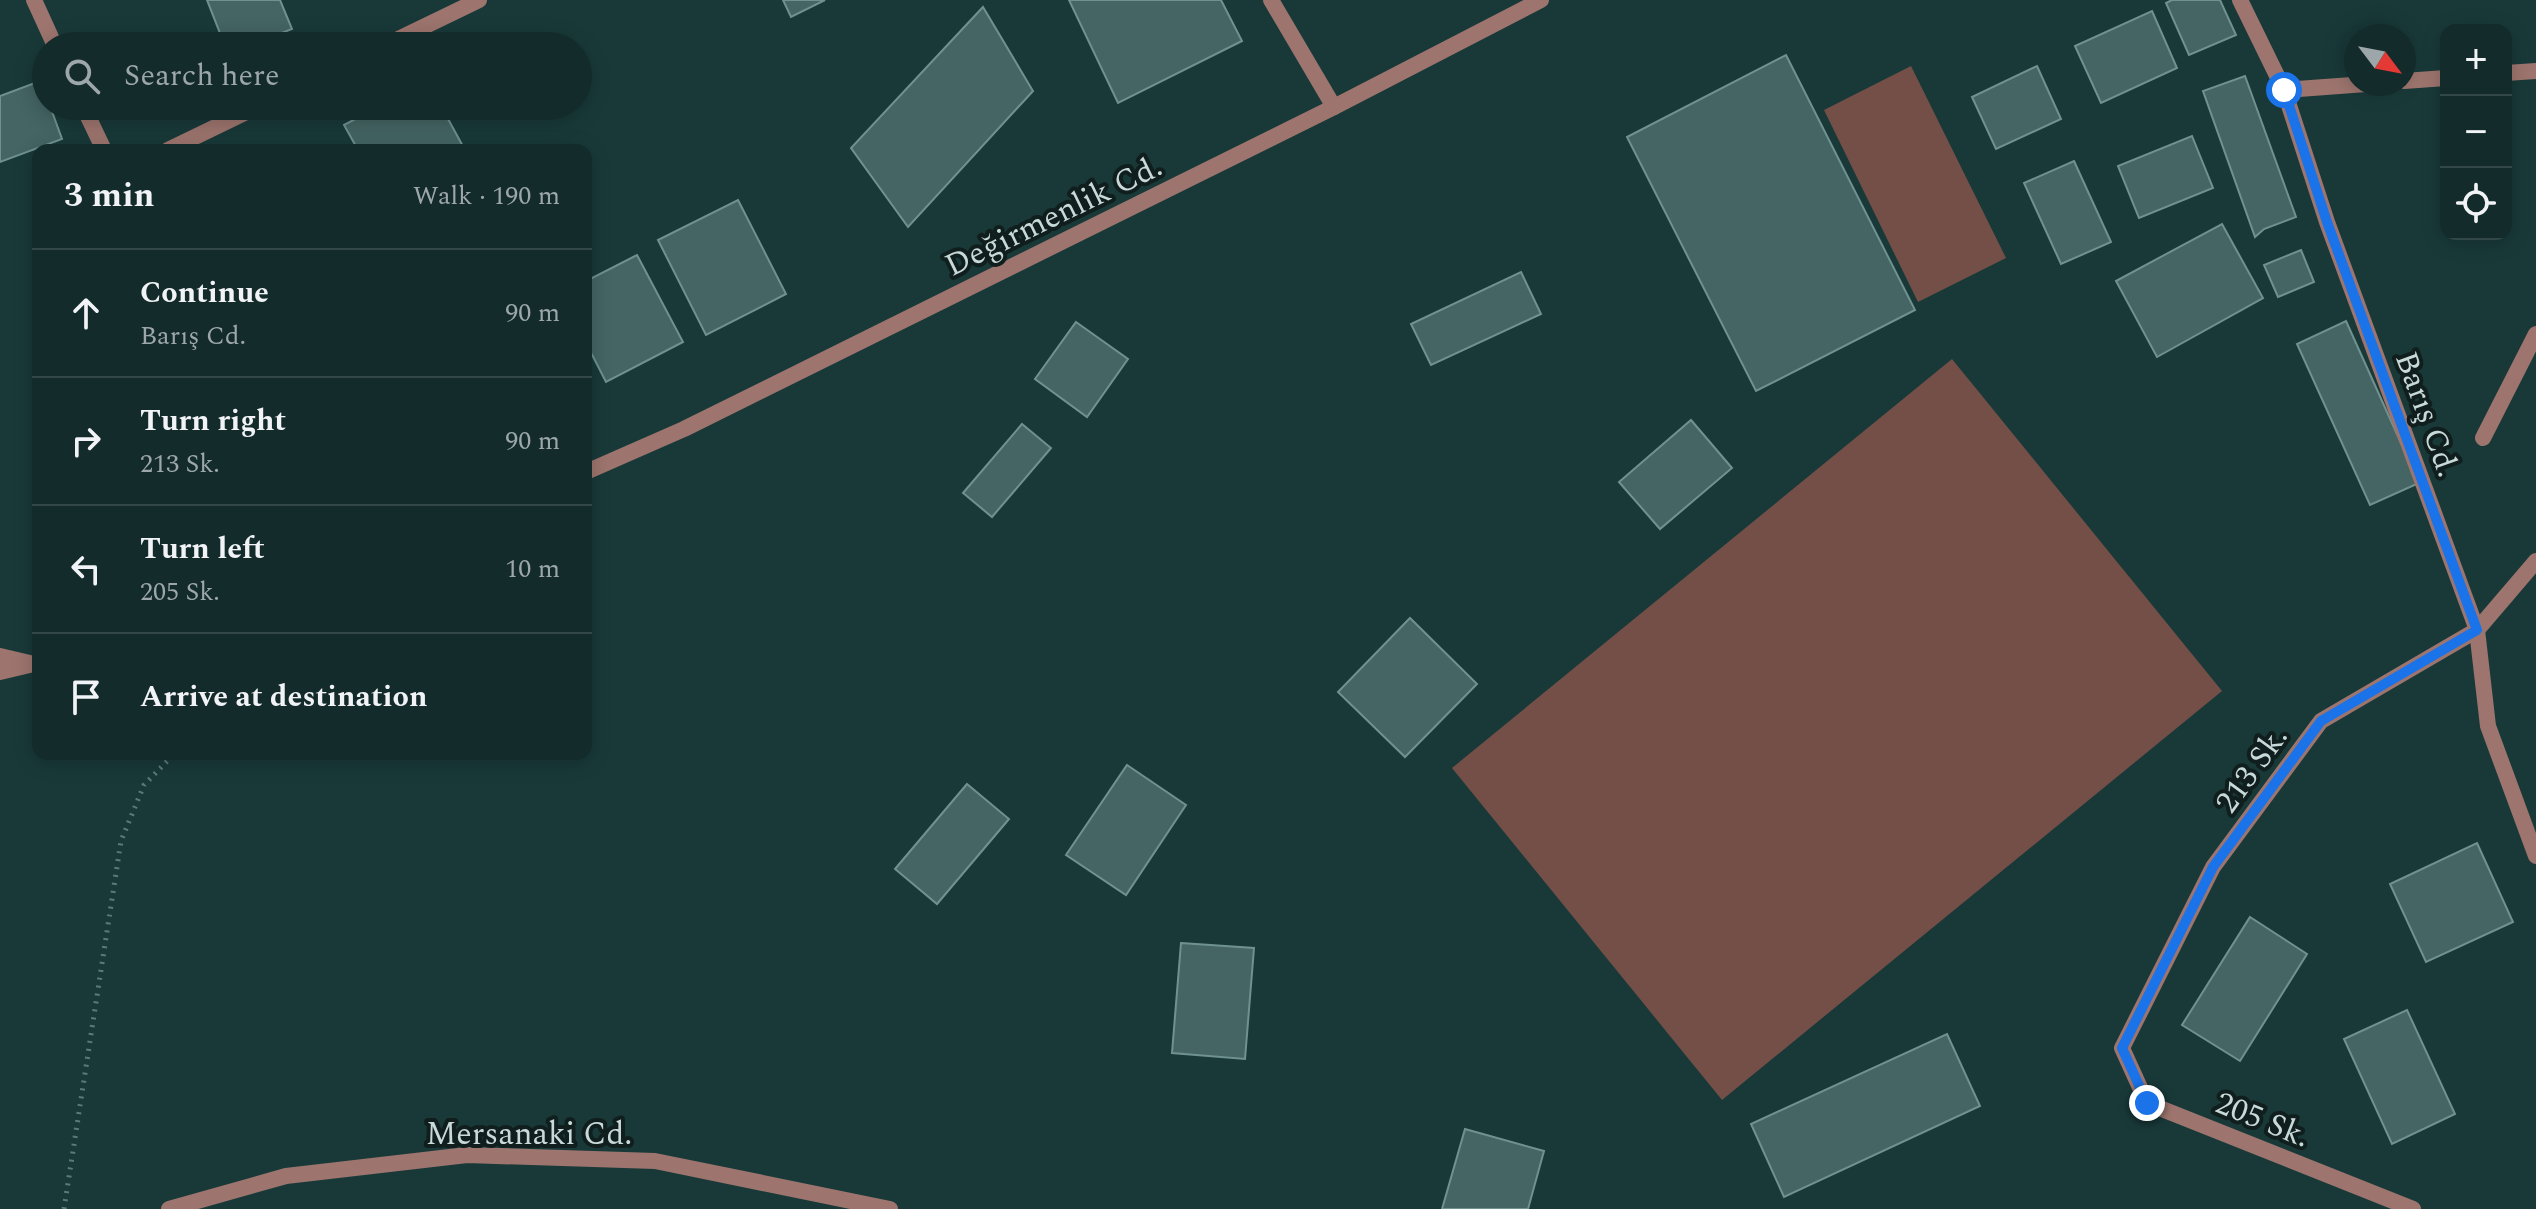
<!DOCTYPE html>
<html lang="en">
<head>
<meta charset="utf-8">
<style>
	:root { --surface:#132b2b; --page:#1c3333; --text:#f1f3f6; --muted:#9da7a9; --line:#324747 }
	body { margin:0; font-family:Spectral,serif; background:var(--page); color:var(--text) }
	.controls { position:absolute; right:24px; top:24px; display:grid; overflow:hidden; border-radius:16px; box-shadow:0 4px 20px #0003 }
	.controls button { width:72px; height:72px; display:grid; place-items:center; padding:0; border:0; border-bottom:2px solid var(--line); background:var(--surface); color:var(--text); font:40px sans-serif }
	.compass { position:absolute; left:2344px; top:24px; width:72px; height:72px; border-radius:50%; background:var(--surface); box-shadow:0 4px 20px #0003; rotate:122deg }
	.stop { position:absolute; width:24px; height:24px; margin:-18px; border:6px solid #1a73e8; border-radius:50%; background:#fff }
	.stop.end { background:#1a73e8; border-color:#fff; box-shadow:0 2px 8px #0008 }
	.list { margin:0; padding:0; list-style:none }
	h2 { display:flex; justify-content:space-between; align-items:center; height:104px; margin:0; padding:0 32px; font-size:34px }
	h2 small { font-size:26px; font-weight:400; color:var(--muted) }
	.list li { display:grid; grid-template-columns:52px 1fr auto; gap:24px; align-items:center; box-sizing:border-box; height:128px; padding:0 32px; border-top:2px solid var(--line) }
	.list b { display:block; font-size:30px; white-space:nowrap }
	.list p { margin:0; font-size:26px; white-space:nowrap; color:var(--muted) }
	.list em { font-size:26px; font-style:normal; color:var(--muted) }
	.icon { flex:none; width:44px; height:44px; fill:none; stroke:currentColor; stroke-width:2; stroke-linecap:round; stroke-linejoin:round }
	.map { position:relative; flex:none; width:2536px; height:1209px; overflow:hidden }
	.search { position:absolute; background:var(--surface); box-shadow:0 4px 20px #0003; left:32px; top:32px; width:560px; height:88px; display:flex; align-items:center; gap:20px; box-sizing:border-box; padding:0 28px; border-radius:44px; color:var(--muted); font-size:30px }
	.panel { position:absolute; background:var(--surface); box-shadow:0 4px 20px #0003; left:32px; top:144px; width:560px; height:616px; border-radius:16px }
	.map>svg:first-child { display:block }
	.green { fill:#744f48 }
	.building { fill:#446564; stroke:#6f9291; stroke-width:2 }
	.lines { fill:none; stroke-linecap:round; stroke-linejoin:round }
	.path { stroke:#5e7878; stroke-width:5; stroke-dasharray:2 6; stroke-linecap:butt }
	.minor { stroke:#9d756e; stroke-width:16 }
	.tertiary { stroke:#9d756e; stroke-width:16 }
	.route { stroke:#1a73e8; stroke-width:10 }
	.labels { text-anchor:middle; stroke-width:8; stroke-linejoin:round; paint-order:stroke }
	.street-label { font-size:32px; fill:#c7d9d8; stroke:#101e1d }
</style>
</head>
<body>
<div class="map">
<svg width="2536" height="1209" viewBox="0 0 2536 1209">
	<rect width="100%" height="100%" fill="#193939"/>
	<g class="green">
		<polygon points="1911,66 2006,258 1918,302 1824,110"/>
		<polygon points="1952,359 2222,691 1722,1100 1452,768"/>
	</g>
	<g class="building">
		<polygon points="207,0 280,0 292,29 248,46 225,46"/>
		<polygon points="783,0 825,0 791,17"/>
		<polygon points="1069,0 1221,0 1242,41 1118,103"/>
		<polygon points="2172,0 2220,0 2236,35 2189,55 2166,3"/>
		<polygon points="983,7 1033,91 908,227 851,148"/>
		<polygon points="2152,11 2177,68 2101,103 2075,46"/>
		<polygon points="1786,55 1915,310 1756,391 1627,137"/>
		<polygon points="2037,66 2061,119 1996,149 1972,97"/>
		<polygon points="2245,76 2296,217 2264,229 2255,237 2203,91"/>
		<polygon points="40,81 46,106 50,106 62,139 0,162 0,96"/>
		<polygon points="380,106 441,106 465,150 358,150 344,125"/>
		<polygon points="2192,136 2213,188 2139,218 2118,166"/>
		<polygon points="2074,161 2111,242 2061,264 2024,183"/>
		<polygon points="738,200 786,294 706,335 658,240"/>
		<polygon points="2222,224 2263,298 2157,357 2116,281"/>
		<polygon points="2301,250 2314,282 2278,297 2264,265"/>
		<polygon points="637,255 683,342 606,382 586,343 586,281"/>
		<polygon points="1521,272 1541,314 1431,365 1411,324"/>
		<polygon points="2346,321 2419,483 2370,505 2297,344"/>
		<polygon points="1076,322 1128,359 1087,417 1035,379"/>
		<polygon points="1691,420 1732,468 1660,529 1619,482"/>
		<polygon points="1022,424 1051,448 992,517 963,493"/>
		<polygon points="1410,618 1477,684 1405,757 1338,692"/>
		<polygon points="1127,765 1186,805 1126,895 1066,855"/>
		<polygon points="967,784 1009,819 937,904 895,869"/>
		<polygon points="2477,843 2513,922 2426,962 2390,884"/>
		<polygon points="2250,917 2307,954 2240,1061 2182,1025"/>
		<polygon points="1181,943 1254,948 1245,1059 1172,1053"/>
		<polygon points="2407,1010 2455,1114 2392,1144 2344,1039"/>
		<polygon points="1947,1034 1980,1106 1784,1197 1751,1124"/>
		<polygon points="1465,1129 1544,1151 1528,1209 1442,1209"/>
	</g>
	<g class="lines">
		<polyline class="path" points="64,1209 121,841 144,785 174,754"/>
		<g class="minor">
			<polyline points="34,0 55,46"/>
			<polyline points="1271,0 1334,107"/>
			<polyline points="384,46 479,0"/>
			<polyline points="2506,73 2536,71"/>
			<polyline points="2404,81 2446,78"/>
			<polyline points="2284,90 2366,84"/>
			<polyline points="83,106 104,150"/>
			<polyline points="168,150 259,106"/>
			<polyline points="2483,438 2536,334"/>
			<polyline points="0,656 34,664"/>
			<polyline points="2413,1209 2147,1103 2122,1048 2213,867 2321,721 2477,630 2536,561"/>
		</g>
		<g class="tertiary">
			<polyline points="2240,0 2284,90 2327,222 2477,630 2488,726 2536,856"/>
			<polyline points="586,472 684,429 1334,107 1541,0"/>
			<polyline points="0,672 38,663"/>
			<polyline points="169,1209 286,1176 467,1155 655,1161 890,1209"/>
		</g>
	</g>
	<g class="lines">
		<polyline class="route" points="2147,1103 2122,1048 2213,867 2321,721 2477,630 2327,222 2284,90"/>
	</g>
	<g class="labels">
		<g class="street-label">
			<text transform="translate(1053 215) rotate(-26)" y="11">Değirmenlik Cd.</text>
			<text transform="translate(2428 414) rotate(70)" y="11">Barış Cd.</text>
			<text transform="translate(2251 769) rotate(-54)" y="11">213 Sk.</text>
			<text transform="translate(2263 1119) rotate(22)" y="11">205 Sk.</text>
			<text x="529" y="1144">Mersanaki Cd.</text>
		</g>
	</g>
</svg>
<div class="controls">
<button>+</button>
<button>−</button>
<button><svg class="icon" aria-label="locate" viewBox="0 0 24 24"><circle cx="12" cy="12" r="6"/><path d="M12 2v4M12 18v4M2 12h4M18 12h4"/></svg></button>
</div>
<svg class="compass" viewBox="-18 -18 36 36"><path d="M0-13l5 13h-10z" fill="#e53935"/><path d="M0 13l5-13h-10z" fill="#9da7a9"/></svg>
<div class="stop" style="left:2284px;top:90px"></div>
<div class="stop end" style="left:2147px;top:1103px"></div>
<div class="search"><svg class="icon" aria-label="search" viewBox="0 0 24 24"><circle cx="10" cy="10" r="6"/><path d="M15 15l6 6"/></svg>Search here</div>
<section class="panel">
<h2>3 min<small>Walk · 190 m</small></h2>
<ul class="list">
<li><svg class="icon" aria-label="ahead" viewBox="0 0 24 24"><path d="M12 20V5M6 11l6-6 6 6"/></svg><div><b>Continue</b><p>Barış Cd.</p></div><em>90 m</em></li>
<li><svg class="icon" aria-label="right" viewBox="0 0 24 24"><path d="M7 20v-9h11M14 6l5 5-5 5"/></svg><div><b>Turn right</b><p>213 Sk.</p></div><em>90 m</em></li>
<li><svg class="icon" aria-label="left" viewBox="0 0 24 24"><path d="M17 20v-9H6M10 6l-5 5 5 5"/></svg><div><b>Turn left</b><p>205 Sk.</p></div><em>10 m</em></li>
<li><svg class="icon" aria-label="arrive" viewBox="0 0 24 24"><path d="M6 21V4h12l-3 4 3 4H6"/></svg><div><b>Arrive at destination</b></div></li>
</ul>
</section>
</div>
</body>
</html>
